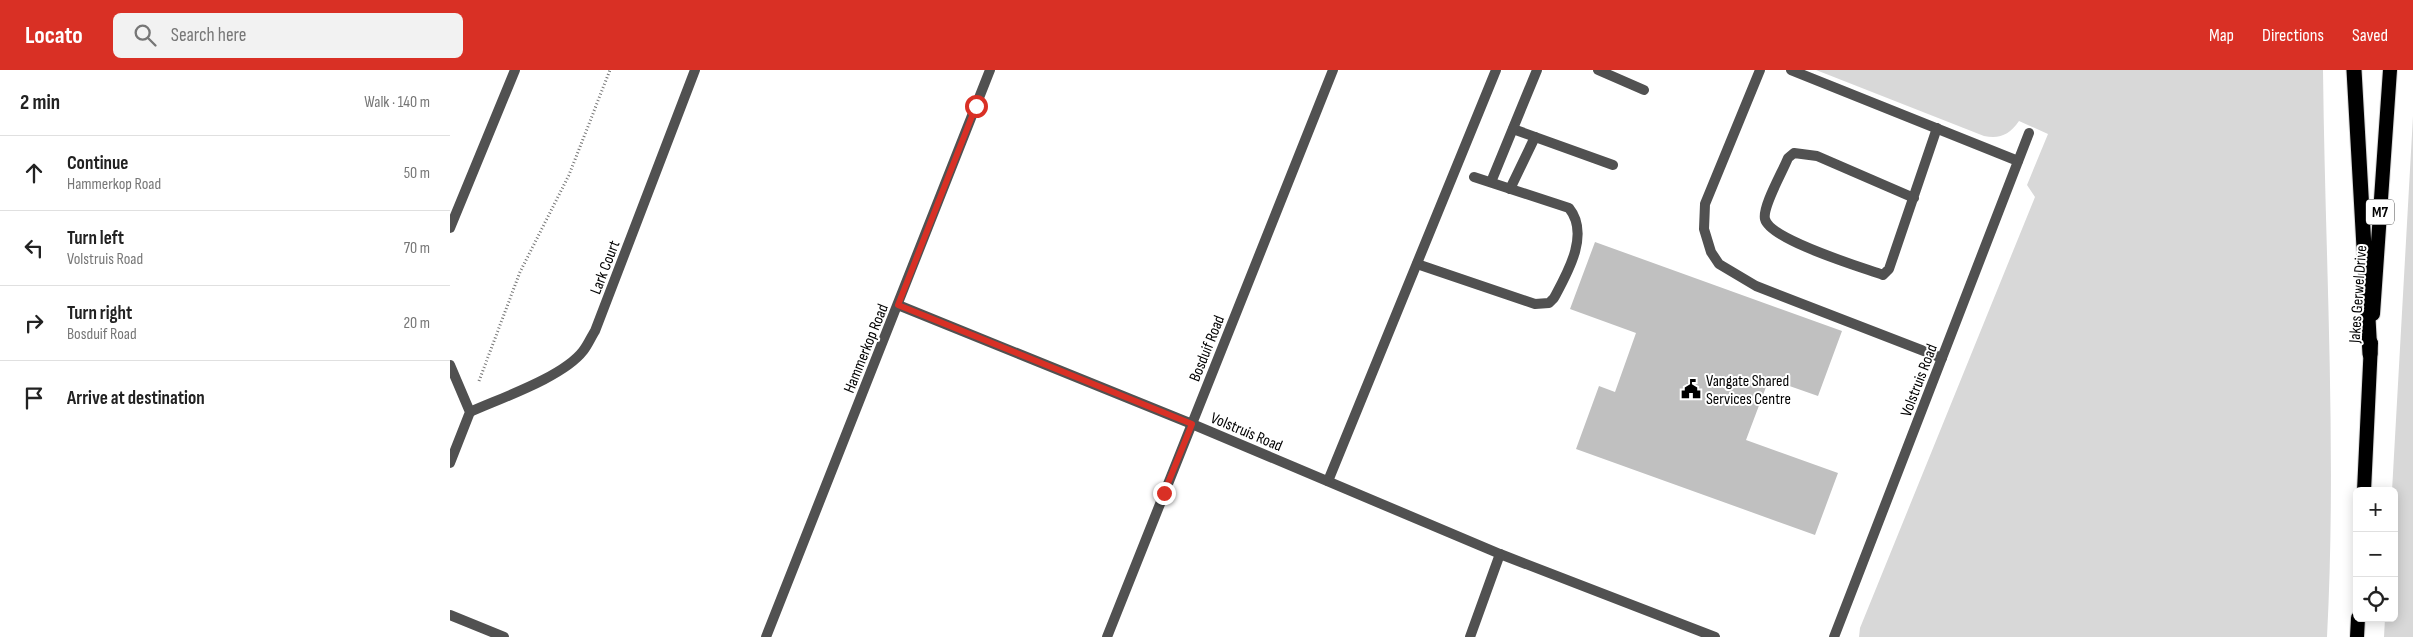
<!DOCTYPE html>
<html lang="en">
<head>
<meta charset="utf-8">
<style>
	:root { --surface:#fff; --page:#f2f2f2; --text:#222; --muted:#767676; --line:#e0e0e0; --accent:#d93025 }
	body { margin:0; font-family:"Sofia Sans Condensed",sans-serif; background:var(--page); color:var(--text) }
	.controls { position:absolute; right:15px; bottom:15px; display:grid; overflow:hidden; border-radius:8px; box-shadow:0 2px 12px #0003 }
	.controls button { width:45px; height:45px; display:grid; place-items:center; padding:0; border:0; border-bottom:1px solid var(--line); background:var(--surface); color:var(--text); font:25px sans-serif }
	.stop { position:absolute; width:15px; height:15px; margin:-11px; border:4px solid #d93025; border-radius:50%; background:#fff }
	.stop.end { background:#d93025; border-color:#fff; box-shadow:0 1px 5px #0008 }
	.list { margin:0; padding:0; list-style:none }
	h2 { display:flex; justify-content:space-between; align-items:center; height:65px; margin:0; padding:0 20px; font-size:21px }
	h2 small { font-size:16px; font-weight:400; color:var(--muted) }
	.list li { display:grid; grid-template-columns:32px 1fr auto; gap:15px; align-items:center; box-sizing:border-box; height:75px; padding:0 20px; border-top:1px solid var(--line) }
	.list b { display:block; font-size:19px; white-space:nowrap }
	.list p { margin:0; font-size:16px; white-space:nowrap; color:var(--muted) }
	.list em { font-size:16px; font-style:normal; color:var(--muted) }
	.icon { flex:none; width:28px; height:28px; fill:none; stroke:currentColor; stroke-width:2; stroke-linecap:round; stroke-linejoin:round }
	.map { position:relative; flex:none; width:1963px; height:567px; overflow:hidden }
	header { display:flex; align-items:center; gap:30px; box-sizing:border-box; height:70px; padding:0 25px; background:var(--accent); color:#fff }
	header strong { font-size:24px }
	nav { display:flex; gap:28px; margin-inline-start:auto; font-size:18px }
	.search { width:350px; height:45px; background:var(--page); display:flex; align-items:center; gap:12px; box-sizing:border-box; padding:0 18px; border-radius:8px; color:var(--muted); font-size:19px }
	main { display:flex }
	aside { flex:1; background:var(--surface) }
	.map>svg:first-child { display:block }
	.green { fill:#d8d8d8 }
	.building { fill:#c0c0c0 }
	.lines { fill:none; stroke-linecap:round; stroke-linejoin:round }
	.trunk-casing { stroke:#dbdbdb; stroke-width:16 }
	.motorway-casing { stroke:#dbdbdb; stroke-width:17 }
	.path { stroke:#737373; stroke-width:3; stroke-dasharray:1 2.5; stroke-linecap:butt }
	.service { stroke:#515151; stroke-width:10 }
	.minor { stroke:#515151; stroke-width:10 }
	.trunk { stroke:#000; stroke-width:14 }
	.motorway { stroke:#000; stroke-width:15 }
	.route { stroke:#d93025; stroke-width:6 }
	.labels { text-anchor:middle; stroke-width:4; stroke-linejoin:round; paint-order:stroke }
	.shield { fill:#fff; stroke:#4c4c4c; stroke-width:1 }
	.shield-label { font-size:15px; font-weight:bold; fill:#000 }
	.street-label { font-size:16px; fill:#000; stroke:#fff }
	.poi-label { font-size:16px; fill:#000; stroke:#fff; text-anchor:start }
</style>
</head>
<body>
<header>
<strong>Locato</strong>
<div class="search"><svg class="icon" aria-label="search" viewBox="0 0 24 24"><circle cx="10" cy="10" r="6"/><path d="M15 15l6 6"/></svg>Search here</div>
<nav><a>Map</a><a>Directions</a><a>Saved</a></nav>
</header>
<main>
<aside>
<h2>2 min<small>Walk · 140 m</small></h2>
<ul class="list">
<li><svg class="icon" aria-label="ahead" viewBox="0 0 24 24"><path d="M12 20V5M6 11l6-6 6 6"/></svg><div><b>Continue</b><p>Hammerkop Road</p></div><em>50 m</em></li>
<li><svg class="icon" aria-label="left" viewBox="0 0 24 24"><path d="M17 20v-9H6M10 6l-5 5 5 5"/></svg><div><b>Turn left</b><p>Volstruis Road</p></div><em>70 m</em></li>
<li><svg class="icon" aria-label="right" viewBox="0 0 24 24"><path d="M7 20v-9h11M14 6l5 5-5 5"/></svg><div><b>Turn right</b><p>Bosduif Road</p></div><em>20 m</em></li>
<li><svg class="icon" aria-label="arrive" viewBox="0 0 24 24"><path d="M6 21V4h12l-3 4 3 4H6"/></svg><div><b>Arrive at destination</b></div></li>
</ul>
</aside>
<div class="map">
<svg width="1963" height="567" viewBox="0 0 1963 567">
	<rect width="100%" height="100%" fill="#fff"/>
	<g class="green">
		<path d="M 1366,0 L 1873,0 C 1875,189 1887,378 1877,567 L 1409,567 L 1410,558 L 1585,127 L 1577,115 L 1598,64 L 1569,51 C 1559,65 1550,69 1534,66 Z"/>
		<polygon points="1963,46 1963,567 1934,567 1935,548 1944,548 1944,421 1942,421"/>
	</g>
	<polygon class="building" points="1145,172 1392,261 1368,326 1319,309 1296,370 1388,403 1365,465 1126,379 1149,316 1165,322 1186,263 1120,239"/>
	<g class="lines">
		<defs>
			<g id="trunk">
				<polyline points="1923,244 1940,0"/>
				<polyline points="1914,421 1921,273"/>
				<polyline points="1907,567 1908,548"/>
			</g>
			<polyline id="motorway" points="1904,0 1920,284"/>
		</defs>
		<use href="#trunk" class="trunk-casing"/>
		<use href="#motorway" class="motorway-casing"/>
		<polyline class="path" points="29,311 70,202 119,105 160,0"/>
		<g class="service">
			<polyline points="1148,0 1194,20"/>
			<polyline points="1310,0 1255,134 1254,159 1261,182 1269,194 1306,216 1492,288"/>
			<polyline points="1341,0 1568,91"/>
			<polyline points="1063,59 1163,95"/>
			<polyline points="1041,112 1087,0"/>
			<polyline points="1060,119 1085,67"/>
			<path d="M 1464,128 L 1367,86 L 1344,83 L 1338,88 C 1333,101 1312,137 1315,149 C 1320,170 1411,197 1433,205 L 1439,199 L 1487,58"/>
			<path d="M 967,194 L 1085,234 L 1099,233 L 1104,228 C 1118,202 1140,164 1119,138 L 1024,107"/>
			<polyline points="878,411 1046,0"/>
		</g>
		<g class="minor">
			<polyline points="0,158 65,0"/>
			<polyline points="448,235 742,354 1050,484 1265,567"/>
			<polyline points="0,295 20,342 0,393"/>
			<path d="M 20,342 C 51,328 113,307 133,281 C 138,275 141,267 145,261 L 245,0"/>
			<polyline points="0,545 54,567"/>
			<polyline points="316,567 540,0"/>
			<polyline points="657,567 883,0"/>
			<polyline points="1020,567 1050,484"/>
			<polyline points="1384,567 1579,63"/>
		</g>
		<use href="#trunk" class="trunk"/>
		<use href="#motorway" class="motorway"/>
	</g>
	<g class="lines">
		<polyline class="route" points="526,36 448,235 742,354 714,423"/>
	</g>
	<defs>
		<symbol id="civic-bare" viewBox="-9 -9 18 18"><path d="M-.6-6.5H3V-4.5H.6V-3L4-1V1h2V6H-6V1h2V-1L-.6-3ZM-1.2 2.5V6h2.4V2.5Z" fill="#000" stroke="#fff" stroke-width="2.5" paint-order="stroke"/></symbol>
	</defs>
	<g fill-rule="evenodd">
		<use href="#civic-bare" x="1227" y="305" width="28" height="28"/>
	</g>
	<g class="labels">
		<rect class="shield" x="1916" y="129.5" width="28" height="25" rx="4"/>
		<g class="shield-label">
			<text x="1930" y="147">M7</text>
		</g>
		<g class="street-label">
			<text transform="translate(154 197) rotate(-69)" y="6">Lark Court</text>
			<text transform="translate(1907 224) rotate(-86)" y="6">Jakes Gerwel Drive</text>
			<text transform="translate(415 278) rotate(-68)" y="6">Hammerkop Road</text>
			<text transform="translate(756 278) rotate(-68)" y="6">Bosduif Road</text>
			<text transform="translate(1468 310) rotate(-69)" y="6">Volstruis Road</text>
			<text transform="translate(797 361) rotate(23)" y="6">Volstruis Road</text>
		</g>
		<g class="poi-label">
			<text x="1256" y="316">Vangate Shared<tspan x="1256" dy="18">Services Centre</tspan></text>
		</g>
	</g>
</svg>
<div class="controls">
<button>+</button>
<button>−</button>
<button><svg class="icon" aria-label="locate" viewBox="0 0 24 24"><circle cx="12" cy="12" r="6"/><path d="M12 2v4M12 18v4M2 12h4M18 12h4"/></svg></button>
</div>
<div class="stop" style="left:526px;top:36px"></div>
<div class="stop end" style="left:714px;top:423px"></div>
</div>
</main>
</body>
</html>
